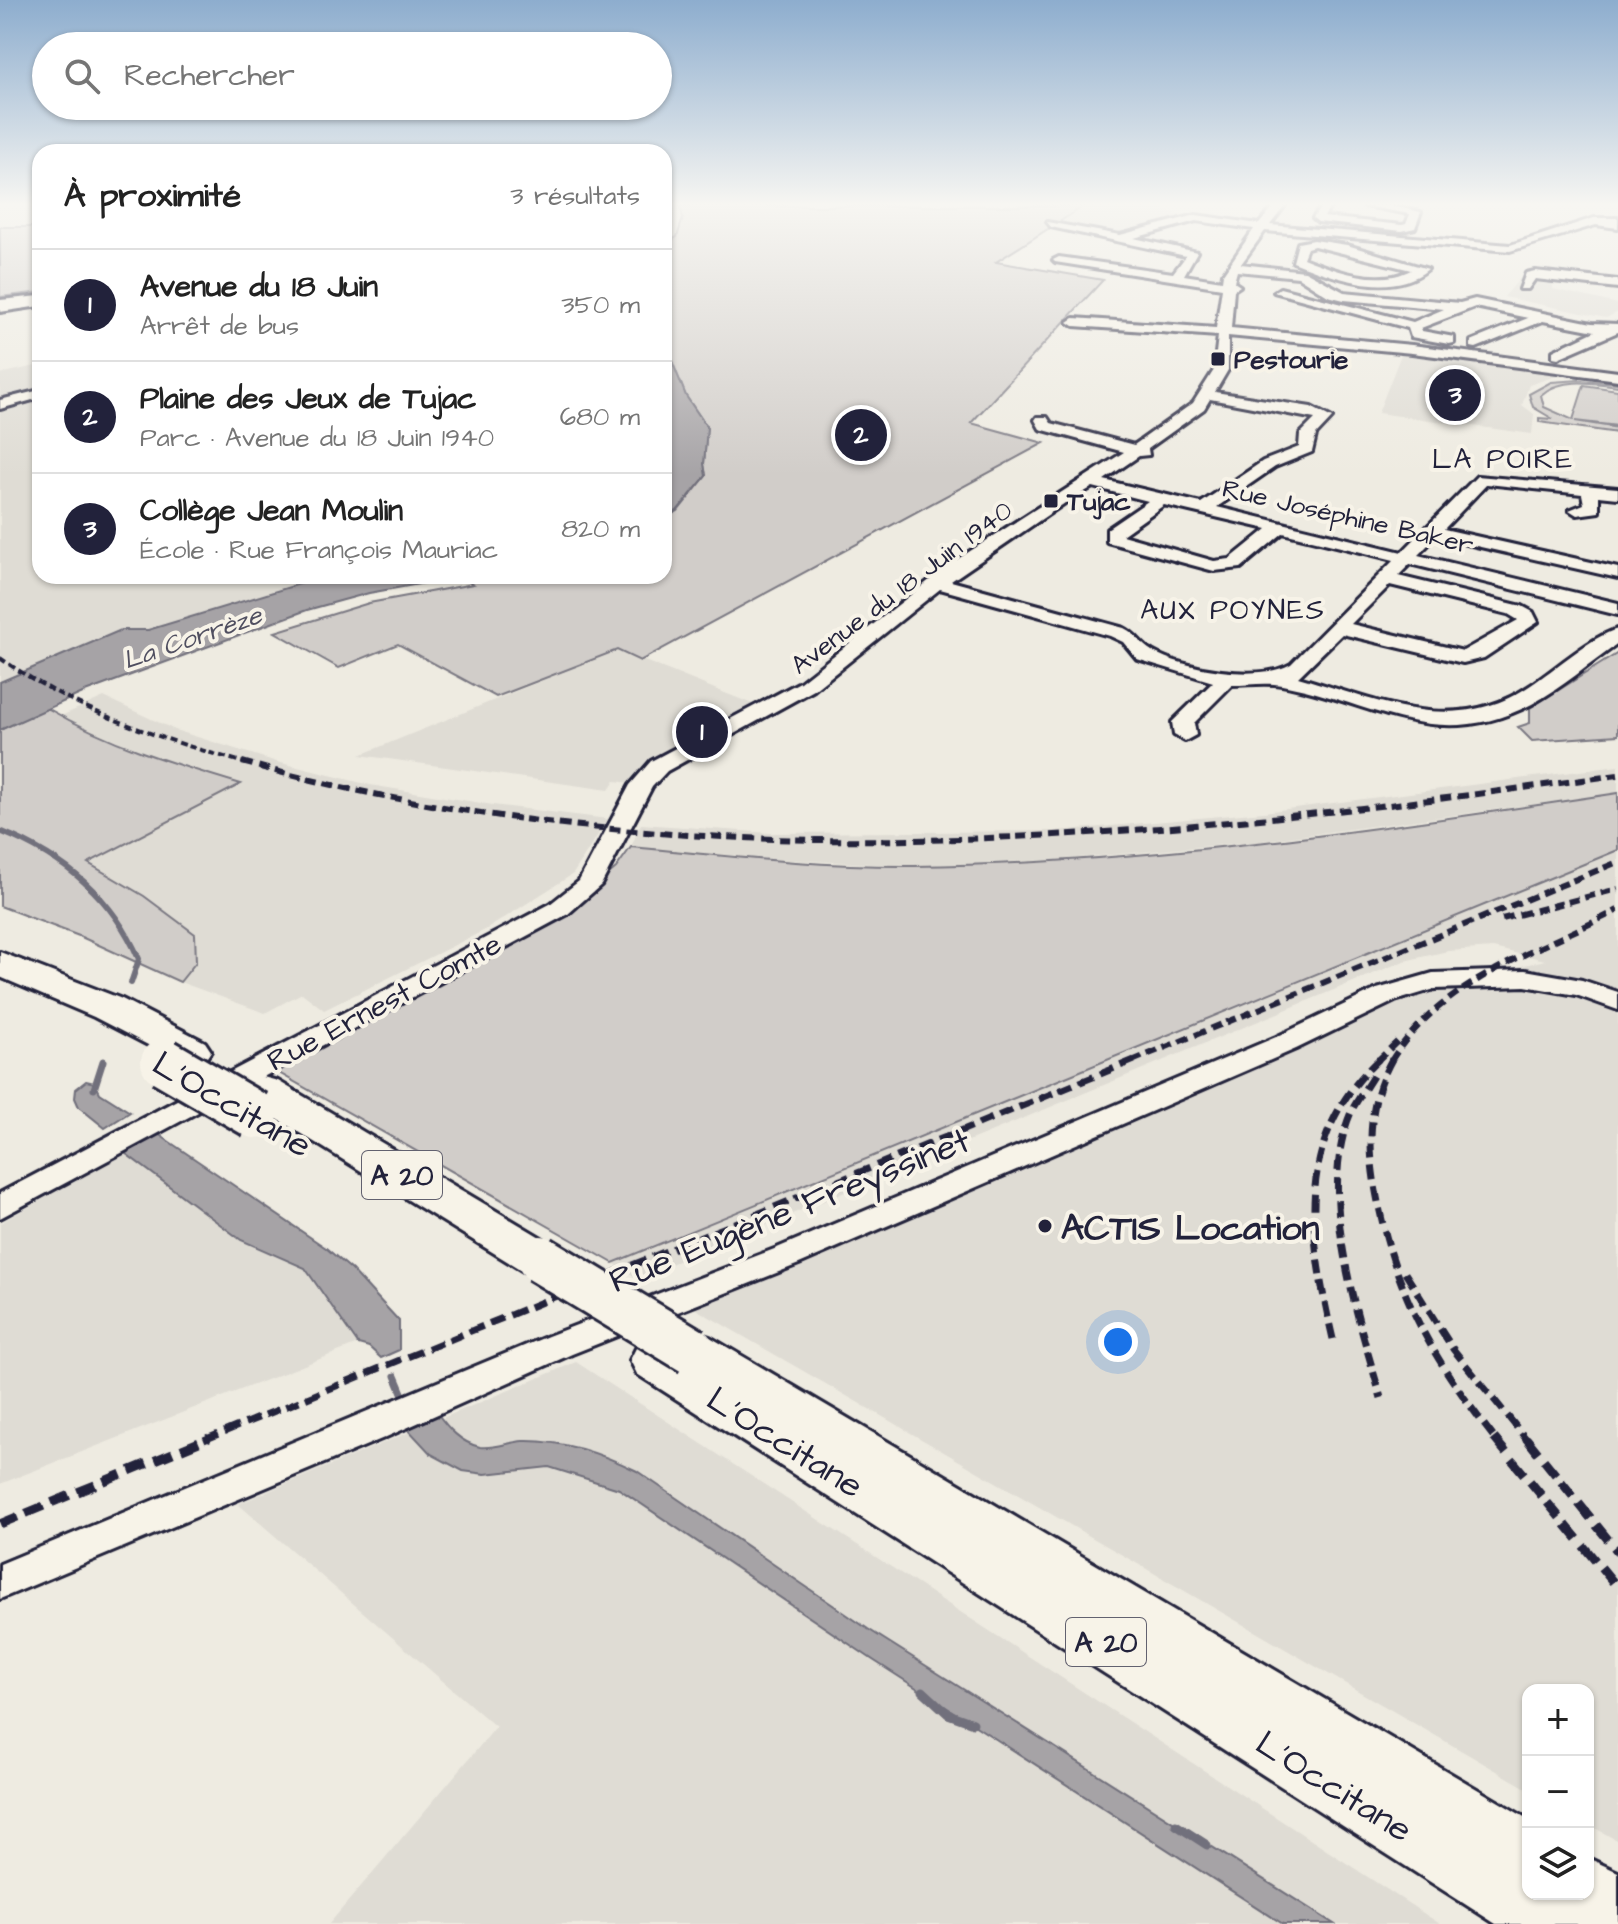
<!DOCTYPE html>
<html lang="fr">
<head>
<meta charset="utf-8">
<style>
	:root { --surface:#fff; --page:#f6f6f6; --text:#222; --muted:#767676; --line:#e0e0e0; --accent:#22223b }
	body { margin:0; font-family:"Architects Daughter",sans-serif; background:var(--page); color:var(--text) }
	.controls { position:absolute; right:24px; bottom:24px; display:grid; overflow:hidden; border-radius:16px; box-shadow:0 2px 6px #0004 }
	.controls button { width:72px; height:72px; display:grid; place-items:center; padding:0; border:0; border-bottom:2px solid var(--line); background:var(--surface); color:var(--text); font:40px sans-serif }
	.you { position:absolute; left:1118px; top:1342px; width:28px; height:28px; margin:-20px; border:6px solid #fff; border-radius:50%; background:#1a73e8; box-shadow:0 0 0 12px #1a73e833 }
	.badge { display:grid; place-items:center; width:52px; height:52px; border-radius:50%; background:var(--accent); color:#fff; font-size:26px; font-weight:700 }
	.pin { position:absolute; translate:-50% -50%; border:4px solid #fff; box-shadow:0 2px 8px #0006 }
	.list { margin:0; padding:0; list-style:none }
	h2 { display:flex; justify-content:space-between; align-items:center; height:104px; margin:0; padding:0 32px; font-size:34px }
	h2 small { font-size:26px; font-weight:400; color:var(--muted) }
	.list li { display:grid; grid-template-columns:52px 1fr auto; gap:24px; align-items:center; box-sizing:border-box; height:112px; padding:0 32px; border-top:2px solid var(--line) }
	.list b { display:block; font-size:30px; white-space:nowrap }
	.list p { margin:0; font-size:26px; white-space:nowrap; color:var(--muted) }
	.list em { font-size:26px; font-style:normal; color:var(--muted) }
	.icon { flex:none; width:44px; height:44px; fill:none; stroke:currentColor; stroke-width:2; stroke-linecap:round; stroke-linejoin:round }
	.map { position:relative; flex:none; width:1618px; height:1924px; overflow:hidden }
	.search { position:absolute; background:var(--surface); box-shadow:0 2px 6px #0004; left:32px; top:32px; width:640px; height:88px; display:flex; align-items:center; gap:20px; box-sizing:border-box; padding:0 28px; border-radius:44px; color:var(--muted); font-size:30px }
	.panel { position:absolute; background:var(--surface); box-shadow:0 2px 6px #0004; left:32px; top:144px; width:640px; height:440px; border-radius:24px }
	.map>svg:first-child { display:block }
	.built { fill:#dfdcd4 }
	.green { fill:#d1cdc9; stroke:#7a7882; stroke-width:2 }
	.water { fill:#a6a3a6; stroke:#716f7b; stroke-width:2 }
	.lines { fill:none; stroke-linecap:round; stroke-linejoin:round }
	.stream-far2 { stroke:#716f7b; stroke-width:6 }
	.stream-far1 { stroke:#716f7b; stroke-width:7 }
	.stream { stroke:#716f7b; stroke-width:9 }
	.minor-casing { stroke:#22223b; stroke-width:6 }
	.highway-casing { stroke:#22223b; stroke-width:6 }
	.minor { fill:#f7f3e8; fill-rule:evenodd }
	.highway { fill:#f7f3e8; fill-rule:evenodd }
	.rail-far3 { stroke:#22223b; stroke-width:4; stroke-dasharray:7 4; stroke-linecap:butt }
	.rail-far2 { stroke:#22223b; stroke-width:6; stroke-dasharray:11 6; stroke-linecap:butt }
	.rail-far1 { stroke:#22223b; stroke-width:7; stroke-dasharray:15 7; stroke-linecap:butt }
	.rail { stroke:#22223b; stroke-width:9; stroke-dasharray:19 9; stroke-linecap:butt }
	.highway-bridge-casing { stroke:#22223b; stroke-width:52; stroke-linecap:butt }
	.highway-bridge { stroke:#f7f3e8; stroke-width:46 }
	.poi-dot { fill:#22223b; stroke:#f7f3e8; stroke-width:3 }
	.labels { text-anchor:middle; stroke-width:8; stroke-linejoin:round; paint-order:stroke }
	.far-poi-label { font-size:26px; font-weight:bold; fill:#22223b; stroke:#f7f3e8; text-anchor:start }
	.far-street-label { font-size:26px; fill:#22223b; stroke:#f7f3e8 }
	.far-water-label { font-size:26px; font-style:italic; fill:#504f60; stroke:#f7f3e8 }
	.far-quarter-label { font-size:28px; letter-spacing:2px; fill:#22223b; stroke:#f7f3e8 }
	.shield { fill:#f7f3e8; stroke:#62616f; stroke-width:2 }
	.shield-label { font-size:28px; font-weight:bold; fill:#22223b }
	.street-label { font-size:30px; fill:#22223b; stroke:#f7f3e8 }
	.near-street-label { font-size:36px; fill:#22223b; stroke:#f7f3e8 }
	.near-poi-label { font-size:36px; font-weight:bold; fill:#22223b; stroke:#f7f3e8; text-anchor:start }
</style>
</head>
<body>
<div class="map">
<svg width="1618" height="1924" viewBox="0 0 1618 1924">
	<rect width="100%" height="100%" fill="#eeebe1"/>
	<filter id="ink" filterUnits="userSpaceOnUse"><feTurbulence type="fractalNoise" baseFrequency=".0125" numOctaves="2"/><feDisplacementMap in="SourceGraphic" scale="16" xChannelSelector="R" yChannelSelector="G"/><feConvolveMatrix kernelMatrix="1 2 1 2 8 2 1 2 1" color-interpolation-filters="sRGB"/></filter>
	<g filter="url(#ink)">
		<g class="built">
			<polygon points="1088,206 1147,206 1189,216 1125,235 1058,223"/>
			<polygon points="1522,276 1553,280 1553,289 1618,304 1618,312 1606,318 1504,297"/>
			<polygon points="1402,352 1565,373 1529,385 1522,405 1534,414 1532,434 1378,413"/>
			<polygon points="40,365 40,576 326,576 148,630 121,630 0,682 0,374"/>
			<polygon points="617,650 755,705 679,743 657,755 630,783 615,781 609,790 360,755"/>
			<polygon points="104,697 175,730 277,762 370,785 493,805 608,819 573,874 487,929 324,1010 302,993 265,1013 180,982 196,962 144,896 88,864 240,784 151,757 61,716"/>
			<polygon points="1618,766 1618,793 1256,842 1055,860 913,866 749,858 631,847 641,824 770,833 1057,831 1264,812"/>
			<polygon points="1618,850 1618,1841 1588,1824 1588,1690 1528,1690 1528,1789 694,1308 1418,992 1545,960 1493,948 1448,951 1404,961 637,1278 613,1263"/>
			<polygon points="125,1153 241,1240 305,1268 358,1344 0,1484 0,1223"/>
			<polygon points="576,1362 1440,1924 329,1924 496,1727 238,1504"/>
		</g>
		<g class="green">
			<polygon points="680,206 1084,206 996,262 1103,280 971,423 1044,443 640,661 617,650 496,697 398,644 339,668 275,632 369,603 473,584 459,577 464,576 664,576 664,518 678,511 706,476 704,464 707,427 686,396 664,341 664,244 677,237 683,218"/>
			<polygon points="0,227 40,227 40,292 0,297"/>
			<path d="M 1580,380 L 1618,383 L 1618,386 C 1594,383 1560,377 1541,395 L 1544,407 L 1573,420 L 1584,385 L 1618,390 L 1618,426 L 1575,421 L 1618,428 L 1618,433 L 1539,422 L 1539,418 L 1553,419 L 1533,407 L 1529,394 L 1551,382 Z"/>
			<polygon points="1618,653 1618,735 1532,741 1518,727 1530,723 1530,708"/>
			<path d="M 47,708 C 109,744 174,764 241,784 L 88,863 L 144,896 L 195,934 L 196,962 L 180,982 L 79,936 L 0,906 L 0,730 Z"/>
			<path d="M 1618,793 L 1618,850 L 613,1263 L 272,1069 L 559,916 L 616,868 L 631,847 C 725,856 820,867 914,866 C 1150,864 1386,828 1618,793 Z"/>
		</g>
		<g class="water">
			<polygon points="664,341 686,396 707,427 704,464 706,476 677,511 664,518"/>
			<polygon points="326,576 464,576 369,593 307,610 85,692 0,730 0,682 121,630 148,630"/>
			<polygon points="86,1081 95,1083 100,1093 130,1112 105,1128 79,1107 75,1098 76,1089"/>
			<polygon points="158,1134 326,1248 352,1270 399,1321 399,1350 381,1358 369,1347 358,1344 305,1268 241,1240 125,1153"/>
			<path d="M 437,1413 C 448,1428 461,1443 480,1447 C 493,1449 510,1442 523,1441 C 562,1440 603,1454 637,1471 L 868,1629 L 1334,1924 L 1283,1924 L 873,1660 L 619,1489 L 549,1467 L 485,1474 L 463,1471 L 431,1454 L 405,1426 Z"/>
		</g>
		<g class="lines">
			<path class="stream-far2" d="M 0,831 C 63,856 112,896 139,959 L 131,983"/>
			<g class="stream-far1">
				<polyline points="94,1089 103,1061"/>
				<polyline points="395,1376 403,1395"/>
			</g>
			<g class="stream">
				<polyline points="923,1691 948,1714 973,1723"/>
				<polyline points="1176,1825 1207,1845"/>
			</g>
			<defs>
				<g id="minor">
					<path d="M 1274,206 L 1285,206 L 1270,225 L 1510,245 L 1594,218 L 1618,218 L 1618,228 L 1596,225 L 1510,251 L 1265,231 L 1241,264 L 1305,271 L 1344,292 L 1460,303 L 1475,299 L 1592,323 L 1618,324 L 1618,332 L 1558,358 L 1553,357 L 1553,351 L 1595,331 L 1543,321 L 1476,348 L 1471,347 L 1471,341 L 1528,318 L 1475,307 L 1421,328 L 1422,331 L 1454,337 L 1454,343 L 1449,344 L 1411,337 L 1408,328 L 1274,292 L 1280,288 L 1413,322 L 1444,309 L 1344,300 L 1328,296 L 1298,277 L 1237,271 L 1234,282 L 1240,286 L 1234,290 L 1231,328 L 1412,345 L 1618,372 L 1618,380 L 1412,353 L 1228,336 L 1228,370 L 1215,392 L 1311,407 L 1332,418 L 1316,435 L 1312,452 L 1275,467 L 1217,507 L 1402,552 L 1477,476 L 1618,488 L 1618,498 L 1599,496 L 1599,512 L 1577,515 L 1569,510 L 1584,504 L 1582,494 L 1487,484 L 1444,529 L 1618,568 L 1618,578 L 1436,537 L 1418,555 L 1618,603 L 1618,615 L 1410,564 L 1398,576 L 1522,606 L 1533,612 L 1538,622 L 1484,658 L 1463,663 L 1342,634 L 1298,677 C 1378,700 1454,738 1531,685 C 1554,670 1592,636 1618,629 L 1618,644 C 1590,663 1562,688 1532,704 C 1436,754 1373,702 1282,685 C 1266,682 1248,685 1232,685 L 1194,723 L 1196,735 L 1185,741 L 1174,735 L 1172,722 L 1213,682 L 1137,659 L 1123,642 L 1110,636 L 940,589 L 814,690 L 667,771 L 652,787 L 601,885 L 568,914 L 0,1218 L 0,1193 L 550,904 L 579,881 L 630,785 L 651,761 L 800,682 L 950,564 L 1124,452 L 1040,429 L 1035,420 L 1037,417 L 1047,417 L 1051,423 L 1134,445 L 1193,403 L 1214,370 L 1218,336 L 1074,326 L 1068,322 L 1074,318 L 1216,328 L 1222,288 L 1055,262 L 1053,260 L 1059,257 L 1173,273 L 1186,256 L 1051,227 L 1047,222 L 1120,235 L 1196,215 L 1259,224 ZM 1196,221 L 1254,229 L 1223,274 L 1222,281 L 1184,275 L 1197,252 L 1134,238 ZM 1210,399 L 1315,419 L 1300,434 L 1299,447 L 1263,461 L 1201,503 L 1104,480 L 1139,456 L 1149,455 L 1148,449 L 1204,409 ZM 1093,487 L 1148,501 L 1107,529 L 1107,542 L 1214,571 L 1241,568 L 1283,533 L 1394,560 L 1291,664 C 1260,682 1183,669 1152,651 C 1141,645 1137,634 1124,628 L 951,581 L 1065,503 ZM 1164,505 L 1267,529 L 1230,559 L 1214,561 L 1122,535 ZM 1390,585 L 1508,614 L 1518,620 L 1463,651 L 1351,624 Z"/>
					<polygon points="1321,206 1331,206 1324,217 1402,225 1406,224 1410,214 1365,206 1393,206 1421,212 1415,228 1402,231 1318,222 1313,218"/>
					<path d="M 1314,240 L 1347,245 L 1428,269 C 1391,300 1332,277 1293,262 L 1298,243 ZM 1314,246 L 1411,270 C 1378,287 1336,271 1303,258 L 1307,248 Z"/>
					<polygon points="1535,271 1618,280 1618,288 1535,279 1528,289 1520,289 1526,273"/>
					<polygon points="40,390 40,398 0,409 0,400"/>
					<polygon points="1525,970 1582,980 1618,992 1618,1010 1576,995 1525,986 1435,989 1395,1001 1296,1049 799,1264 572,1354 384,1438 0,1599 0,1564 548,1336 777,1248 1276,1037 1377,989 1433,973"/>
				</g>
				<g id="highway">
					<polygon points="40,296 40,306 0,312 0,300"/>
					<polygon points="0,952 122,999 205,1042 211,1051 205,1060 191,1064 177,1060 94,1017 0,977"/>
					<polygon points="263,1077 278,1081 557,1247 563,1259 557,1271 540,1276 523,1271 248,1101 242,1091 248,1081"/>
					<polygon points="692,1331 710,1337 1528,1819 1528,1894 1588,1894 1588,1858 1618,1872 1618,1924 1496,1924 637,1374 630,1360 637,1346 655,1340 670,1345 674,1337"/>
				</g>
			</defs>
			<use href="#minor" class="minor-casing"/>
			<use href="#highway" class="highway-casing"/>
			<use href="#minor" class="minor"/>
			<use href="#highway" class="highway"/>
			<path class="rail-far3" d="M 0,658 C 76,711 160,739 249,764"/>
			<g class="rail-far2">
				<path d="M 242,762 C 693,888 1161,839 1618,775"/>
				<polyline points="1502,919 1618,889"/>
				<polyline points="1132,1061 1618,862"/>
				<polyline points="1377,1061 1400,1039"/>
				<path d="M 1391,1061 C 1440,981 1539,951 1618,910"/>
			</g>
			<g class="rail-far1">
				<path d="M 1392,1059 C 1365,1108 1368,1154 1379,1207 C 1400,1304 1436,1363 1496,1440"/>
				<path d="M 1373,1076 C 1367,1086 1359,1097 1353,1108 C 1314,1189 1358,1317 1381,1398"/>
				<polyline points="1405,1273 1453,1349 1527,1440"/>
				<path d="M 1333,1339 C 1309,1235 1293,1140 1379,1059"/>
				<polyline points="204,1440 1137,1059"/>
			</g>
			<g class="rail">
				<polyline points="1494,1438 1618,1588"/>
				<polyline points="1526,1438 1618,1552"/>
				<polyline points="0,1524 209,1438"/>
			</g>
			<defs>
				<g id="highway-bridge">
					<polyline points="164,1062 255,1115"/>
					<polyline points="540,1259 692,1351"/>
				</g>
			</defs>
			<use href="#highway-bridge" class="highway-bridge-casing"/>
			<use href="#highway-bridge" class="highway-bridge"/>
		</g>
	</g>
	<linearGradient id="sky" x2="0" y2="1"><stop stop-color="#8dadce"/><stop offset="0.43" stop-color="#f7f6f2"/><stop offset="1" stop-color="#f7f6f2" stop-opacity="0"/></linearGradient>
	<rect width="1618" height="475" fill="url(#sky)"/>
	<g class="poi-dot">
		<rect x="1210" y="351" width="16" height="16" rx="4"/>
		<rect x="1043" y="493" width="16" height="16" rx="4"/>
		<circle cx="1045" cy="1226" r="8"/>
	</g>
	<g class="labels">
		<g class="far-poi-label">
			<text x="1234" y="368">Pestourie</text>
			<text x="1067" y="510">Tujac</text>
		</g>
		<g class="far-street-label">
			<text transform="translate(1348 516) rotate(13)" y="9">Rue Joséphine Baker</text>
			<text transform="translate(901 587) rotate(-37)" y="9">Avenue du 18 Juin 1940</text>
		</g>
		<g class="far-water-label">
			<text transform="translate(192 637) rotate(-19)" y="9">La Corrèze</text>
		</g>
		<g class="far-quarter-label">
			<text x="1503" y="468">LA POIRE</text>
			<text x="1233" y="619">AUX POYNES</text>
		</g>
		<g class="shield">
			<rect x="362" y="1151" width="80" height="48" rx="6"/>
			<rect x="1066" y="1618" width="80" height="48" rx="6"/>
		</g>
		<g class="shield-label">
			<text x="402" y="1185">A 20</text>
			<text x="1106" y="1652">A 20</text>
		</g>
		<g class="street-label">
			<text transform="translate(384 1002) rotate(-28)" y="10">Rue Ernest Comte</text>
		</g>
		<g class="near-street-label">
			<text transform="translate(233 1103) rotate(30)" y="13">L'Occitane</text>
			<text transform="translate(789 1209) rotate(-22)" y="13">Rue Eugène Freyssinet</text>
			<text transform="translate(786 1441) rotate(32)" y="13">L'Occitane</text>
			<text transform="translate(1335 1785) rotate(32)" y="13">L'Occitane</text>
		</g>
		<g class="near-poi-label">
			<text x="1061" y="1239">ACTIS Location</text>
		</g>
	</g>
</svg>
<div class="controls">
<button>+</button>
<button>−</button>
<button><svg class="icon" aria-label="layers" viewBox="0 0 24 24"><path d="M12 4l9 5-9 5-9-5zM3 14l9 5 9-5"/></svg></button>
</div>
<div class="you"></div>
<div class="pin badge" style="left:702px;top:732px">1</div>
<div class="pin badge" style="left:861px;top:435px">2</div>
<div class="pin badge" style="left:1455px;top:395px">3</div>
<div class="search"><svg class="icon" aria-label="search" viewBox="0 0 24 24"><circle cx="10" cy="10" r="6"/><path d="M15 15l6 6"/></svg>Rechercher</div>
<section class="panel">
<h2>À proximité<small>3 résultats</small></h2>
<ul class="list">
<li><span class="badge">1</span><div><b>Avenue du 18 Juin</b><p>Arrêt de bus</p></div><em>350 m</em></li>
<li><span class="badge">2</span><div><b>Plaine des Jeux de Tujac</b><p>Parc · Avenue du 18 Juin 1940</p></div><em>680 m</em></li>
<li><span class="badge">3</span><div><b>Collège Jean Moulin</b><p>École · Rue François Mauriac</p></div><em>820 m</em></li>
</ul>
</section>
</div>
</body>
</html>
